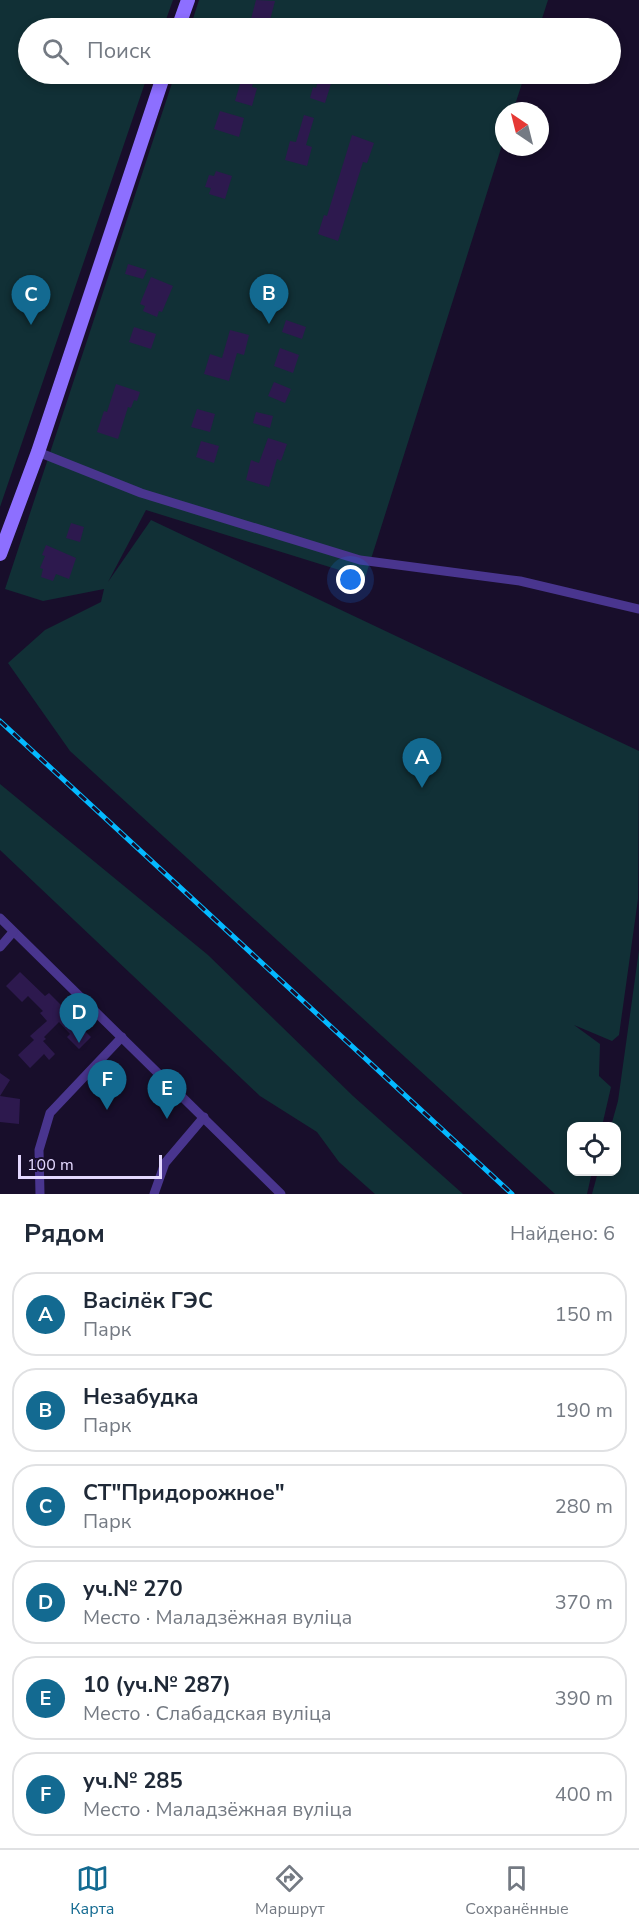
<!DOCTYPE html>
<html lang="ru">
<head>
<meta charset="utf-8">
<style>
	:root { --surface:#fff; --page:#f2f2f3; --text:#1f2937; --muted:#747a83; --line:#e0e1e3; --accent:#136a91 }
	body { margin:0; font-family:"Nunito Sans",sans-serif; background:var(--page); color:var(--text) }
	.controls { position:absolute; right:18px; bottom:18px; display:grid; overflow:hidden; border-radius:12px; box-shadow:0 3px 9px #0003 }
	.controls button { width:54px; height:54px; display:grid; place-items:center; padding:0; border:0; border-bottom:2px solid var(--line); background:var(--surface); color:var(--text); font:30px sans-serif }
	.compass { position:absolute; left:495px; top:102px; width:54px; height:54px; border-radius:50%; background:var(--surface); box-shadow:0 3px 9px #0003; rotate:325deg }
	.scale { position:absolute; left:18px; bottom:15px; width:144px; box-sizing:border-box; padding-left:6px; border:3px solid #e4d8ff; border-top:0; font-size:16px; line-height:21px; white-space:nowrap; color:#e4d8ff; -webkit-text-stroke:4px #180e2b; paint-order:stroke }
	.you { position:absolute; left:351px; top:580px; width:21px; height:21px; margin:-15px; border:4px solid #fff; border-radius:50%; background:#1a73e8; box-shadow:0 0 0 9px #1a73e833 }
	.badge { display:grid; place-items:center; width:39px; height:39px; border-radius:50%; background:var(--accent); color:#fff; font-size:20px; font-weight:700 }
	.pin { position:absolute; translate:-50% -50px; filter:drop-shadow(0 2px 3px #0008) }
	.pin::after { content:''; position:absolute; top:32px; width:21px; height:18px; background:inherit; clip-path:polygon(0 0,100% 0,50% 100%) }
	.list { margin:0; padding:0; list-style:none }
	h2 { display:flex; justify-content:space-between; align-items:center; height:78px; margin:0; padding:0 24px; font-size:26px }
	h2 small { font-size:20px; font-weight:400; color:var(--muted) }
	.list li { display:grid; grid-template-columns:39px 1fr auto; gap:18px; align-items:center; box-sizing:border-box; height:84px; margin:0 12px 12px; padding:0 12px; border:2px solid var(--line); border-radius:24px }
	.list b { display:block; font-size:22px; white-space:nowrap }
	.list p { margin:0; font-size:20px; white-space:nowrap; color:var(--muted) }
	.list em { font-size:20px; font-style:normal; color:var(--muted) }
	.icon { flex:none; width:33px; height:33px; fill:none; stroke:currentColor; stroke-width:2; stroke-linecap:round; stroke-linejoin:round }
	.map { position:relative; flex:none; width:639px; height:1194px; overflow:hidden }
	.search { position:absolute; background:var(--surface); box-shadow:0 3px 9px #0003; left:18px; right:18px; top:18px; height:66px; display:flex; align-items:center; gap:15px; box-sizing:border-box; padding:0 21px; border-radius:33px; color:var(--muted); font-size:22px }
	.sheet { height:654px; background:var(--surface) }
	nav { display:flex; justify-content:space-around; align-items:center; box-sizing:border-box; height:84px; border-top:2px solid var(--line); background:var(--surface); font-size:16px; color:var(--muted) }
	nav a { display:grid; justify-items:center; gap:3px }
	nav .on { color:var(--accent) }
	.map>svg:first-child { display:block }
	.green { fill:#113036 }
	.building { fill:#2d194e }
	.lines { fill:none; stroke-linecap:round; stroke-linejoin:round }
	.street { stroke:#49358e; stroke-width:9 }
	.secondary { stroke:#8d6fff; stroke-width:14 }
	.rail-casing { stroke:#04b9ff; stroke-width:5 }
	.rail { stroke:#180e2b; stroke-width:3; stroke-dasharray:9; stroke-linecap:butt }
</style>
</head>
<body>
<div class="map">
<svg width="639" height="1194" viewBox="0 0 639 1194">
	<rect width="100%" height="100%" fill="#180e2b"/>
	<g class="green">
		<polygon points="0,0 173,0 163,28 28,28 28,74 148,74 0,507"/>
		<polygon points="199,0 548,0 539,28 190,28"/>
		<polygon points="175,74 525,74 513,111 504,111 504,139 365,578 146,510 108,582 151,520 639,751 638,899 619,1035 612,1041 574,1025 600,1044 599,1076 611,1087 602,1126 572,1126 572,1172 592,1172 587,1194 555,1194 70,751 8,663 45,630 101,602 104,589 43,601 5,589"/>
		<polygon points="0,784 208,955 353,1096 463,1194 375,1194 339,1162 317,1132 260,1096 0,850"/>
		<polygon points="639,950 639,1194 592,1194 598,1172 616,1172 616,1126 611,1126 618,1101"/>
	</g>
	<g class="building">
		<polygon points="256,0 275,1 269,24 251,19"/>
		<polygon points="243,74 255,74 252,87 257,88 252,106 235,101"/>
		<polygon points="320,74 334,74 325,103 310,98 313,87 316,88"/>
		<polygon points="360,74 394,74 390,85 360,76"/>
		<polygon points="220,111 244,118 239,137 214,129"/>
		<polygon points="304,115 314,118 306,145 312,147 307,166 285,160 290,141 296,142"/>
		<polygon points="352,135 374,143 367,163 363,162 338,241 318,234 324,215 327,216"/>
		<polygon points="216,171 232,176 225,199 209,194 211,188 205,187 209,175 214,176"/>
		<polygon points="128,264 147,270 143,279 125,274"/>
		<polygon points="151,277 173,286 162,312 159,311 157,317 143,311 145,306 140,304"/>
		<polygon points="286,320 306,327 302,339 282,332"/>
		<polygon points="134,327 156,334 151,349 129,342"/>
		<polygon points="230,330 249,335 244,355 237,353 229,381 204,374 210,354 222,358"/>
		<polygon points="280,348 299,355 293,373 274,366"/>
		<polygon points="274,382 291,389 285,403 268,396"/>
		<polygon points="116,384 140,392 137,401 134,400 131,408 128,407 118,439 97,432 104,411 107,412"/>
		<polygon points="197,409 215,414 210,432 191,427"/>
		<polygon points="256,412 273,416 270,428 253,423"/>
		<polygon points="268,438 287,444 281,461 277,459 269,487 246,480 251,460 259,463"/>
		<polygon points="201,441 219,446 214,463 196,457"/>
		<polygon points="71,523 84,527 80,542 66,538"/>
		<polygon points="46,545 76,558 69,579 56,574 53,581 41,577 43,569 40,568 45,556 42,555"/>
		<polygon points="20,972 45,996 49,993 72,1016 75,1013 82,1020 78,1024 91,1037 79,1049 67,1037 70,1034 59,1022 44,1037 46,1039 43,1041 55,1054 49,1060 44,1054 30,1068 18,1055 34,1040 30,1036 47,1021 40,1013 43,1011 28,996 22,1002 6,986"/>
		<polygon points="0,1073 10,1080 0,1096 20,1099 19,1124 0,1122"/>
	</g>
	<g class="lines">
		<g class="street">
			<polyline points="38,452 141,493 360,560 520,581 639,609"/>
			<polyline points="0,918 281,1194"/>
			<polyline points="0,947 13,932"/>
			<polyline points="40,1194 39,1150 50,1113 122,1037"/>
			<polyline points="154,1194 165,1163 204,1117"/>
		</g>
		<g class="secondary">
			<polyline points="178,28 188,0"/>
			<polyline points="0,554 38,452 164,74"/>
		</g>
		<defs>
			<polyline id="rail" points="0,721 512,1194"/>
		</defs>
		<use href="#rail" class="rail-casing"/>
		<use href="#rail" class="rail"/>
	</g>
</svg>
<div class="controls">
<button><svg class="icon" aria-label="locate" viewBox="0 0 24 24"><circle cx="12" cy="12" r="6"/><path d="M12 2v4M12 18v4M2 12h4M18 12h4"/></svg></button>
</div>
<svg class="compass" viewBox="-18 -18 36 36"><path d="M0-13l5 13h-10z" fill="#e53935"/><path d="M0 13l5-13h-10z" fill="#747a83"/></svg>
<div class="scale">100 m</div>
<div class="you"></div>
<div class="pin badge" style="left:422px;top:788px">A</div>
<div class="pin badge" style="left:269px;top:324px">B</div>
<div class="pin badge" style="left:31px;top:325px">C</div>
<div class="pin badge" style="left:79px;top:1043px">D</div>
<div class="pin badge" style="left:167px;top:1119px">E</div>
<div class="pin badge" style="left:107px;top:1110px">F</div>
<div class="search"><svg class="icon" aria-label="search" viewBox="0 0 24 24"><circle cx="10" cy="10" r="6"/><path d="M15 15l6 6"/></svg>Поиск</div>
</div>
<section class="sheet">
<h2>Рядом<small>Найдено: 6</small></h2>
<ul class="list">
<li><span class="badge">A</span><div><b>Васілёк ГЭС</b><p>Парк</p></div><em>150 m</em></li>
<li><span class="badge">B</span><div><b>Незабудка</b><p>Парк</p></div><em>190 m</em></li>
<li><span class="badge">C</span><div><b>СТ&quot;Придорожное&quot;</b><p>Парк</p></div><em>280 m</em></li>
<li><span class="badge">D</span><div><b>уч.№ 270</b><p>Место · Маладзёжная вуліца</p></div><em>370 m</em></li>
<li><span class="badge">E</span><div><b>10 (уч.№ 287)</b><p>Место · Слабадская вуліца</p></div><em>390 m</em></li>
<li><span class="badge">F</span><div><b>уч.№ 285</b><p>Место · Маладзёжная вуліца</p></div><em>400 m</em></li>
</ul>
</section>
<nav>
<a class="on"><svg class="icon" aria-label="map" viewBox="0 0 24 24"><path d="M3 6l6-2 6 2 6-2v14l-6 2-6-2-6 2zM9 4v14M15 6v14"/></svg>Карта</a>
<a><svg class="icon" aria-label="directions" viewBox="0 0 24 24"><path d="M12 3l9 9-9 9-9-9zM9 14v-3h6M13 9l2 2-2 2"/></svg>Маршрут</a>
<a><svg class="icon" aria-label="saved" viewBox="0 0 24 24"><path d="M7 4h10v16l-5-4-5 4z"/></svg>Сохранённые</a>
</nav>
</body>
</html>
